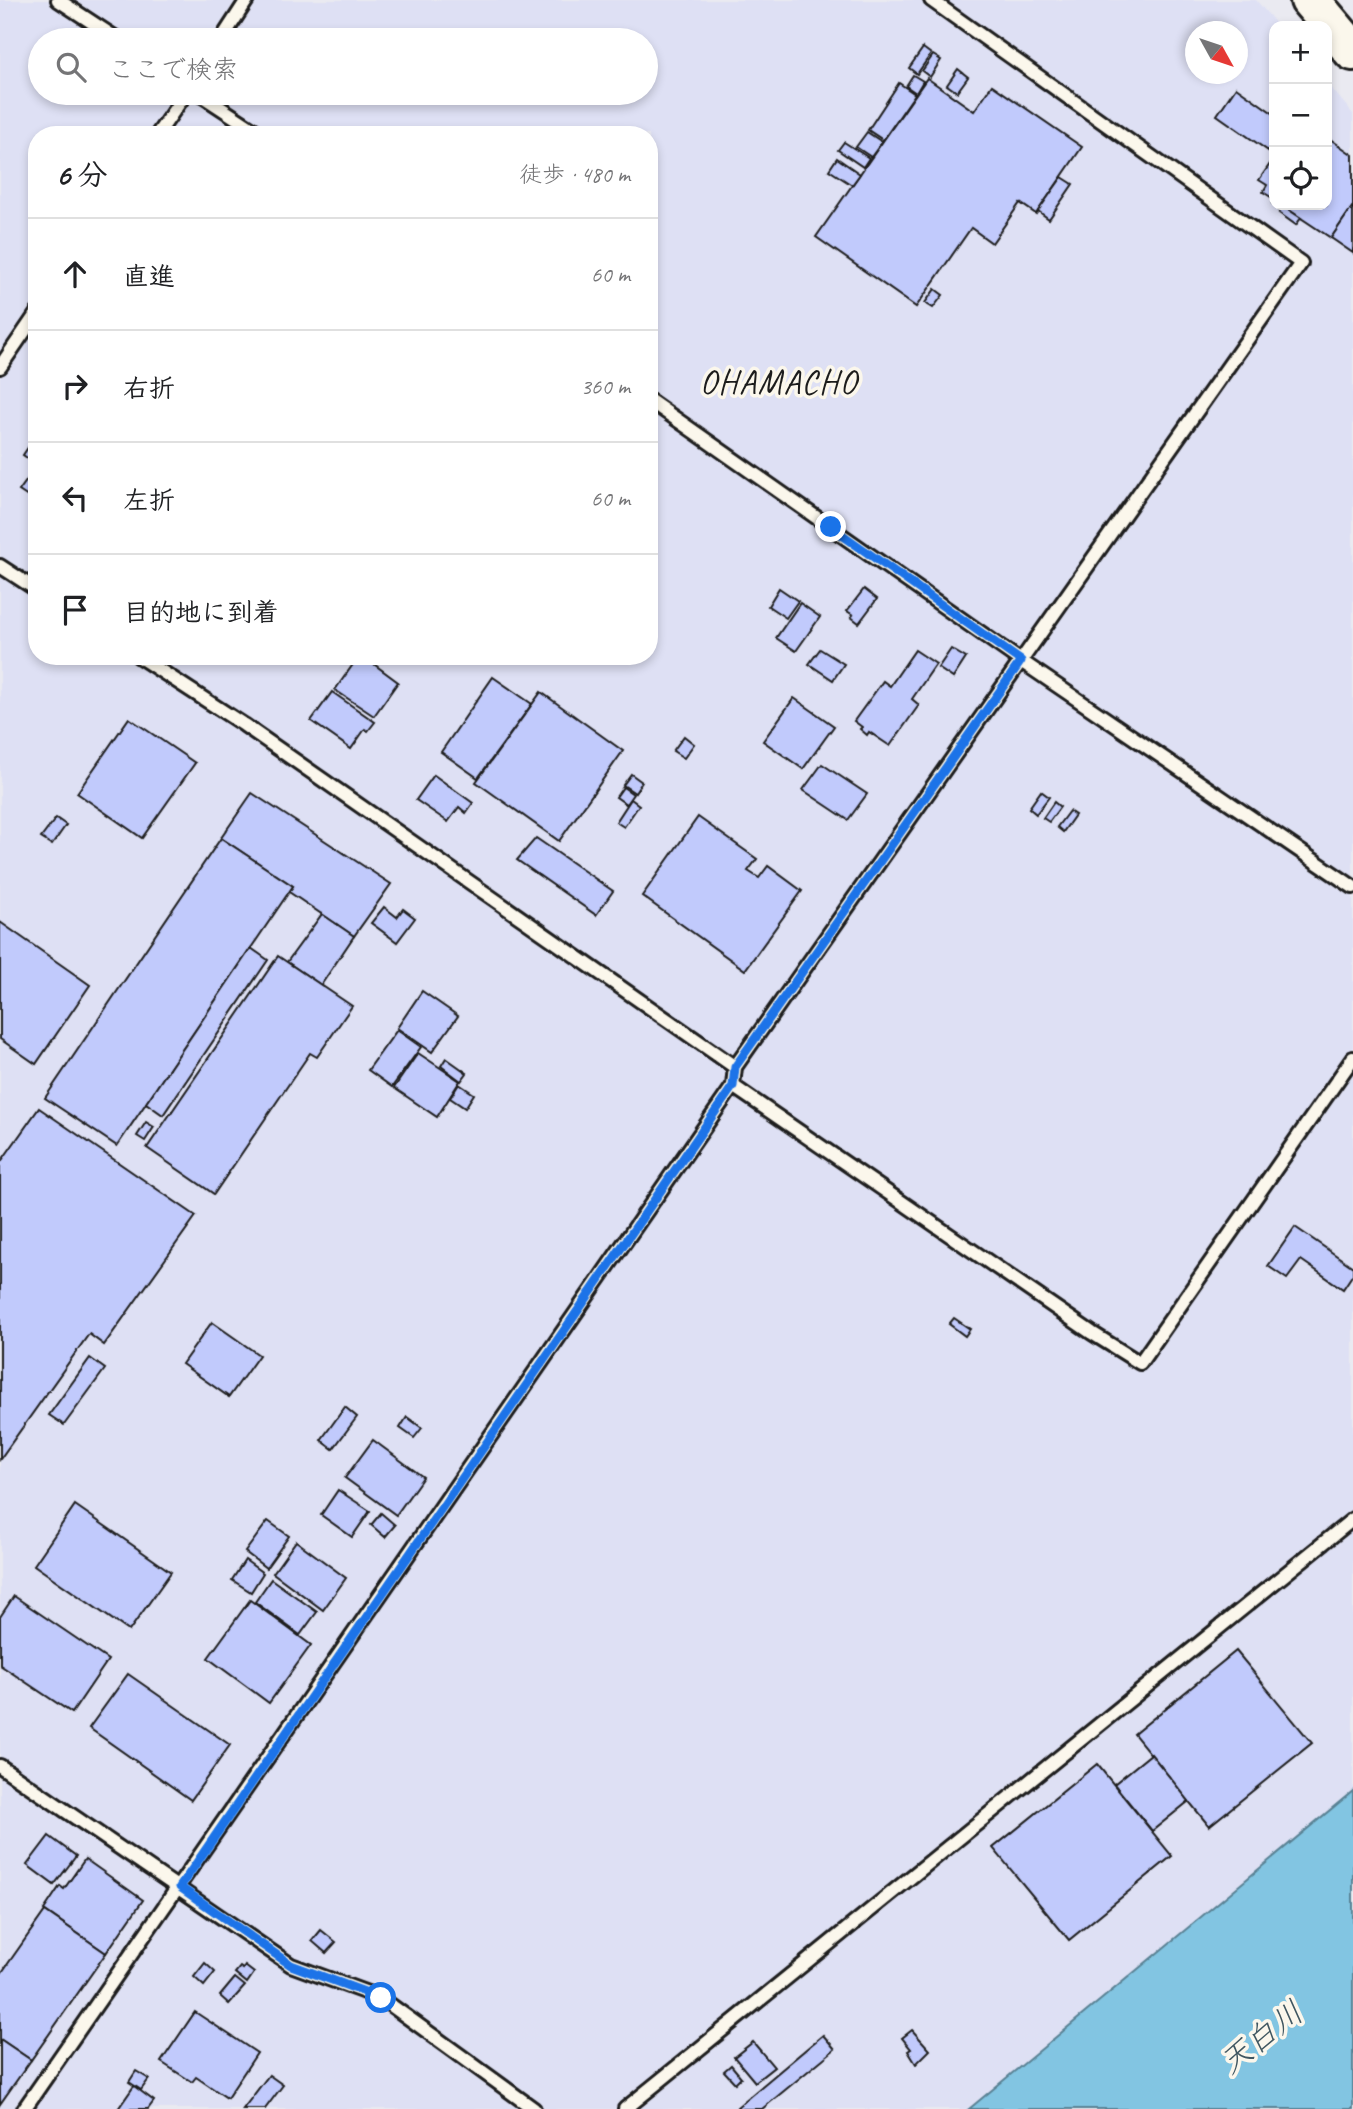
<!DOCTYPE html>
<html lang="ja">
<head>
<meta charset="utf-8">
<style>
	:root { --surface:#fff; --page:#f2f2f2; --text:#202124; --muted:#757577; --line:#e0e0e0 }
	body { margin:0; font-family:Caveat,"Klee One",sans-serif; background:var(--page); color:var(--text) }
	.controls { position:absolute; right:21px; top:21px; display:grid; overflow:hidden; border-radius:14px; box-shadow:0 4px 10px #0003 }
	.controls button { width:63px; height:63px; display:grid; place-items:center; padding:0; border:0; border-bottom:2px solid var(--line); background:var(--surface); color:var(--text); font:35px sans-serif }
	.compass { position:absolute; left:1185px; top:21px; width:63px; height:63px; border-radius:50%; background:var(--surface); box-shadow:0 4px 10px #0003; rotate:130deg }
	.stop { position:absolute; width:21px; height:21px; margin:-16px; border:5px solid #1a73e8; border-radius:50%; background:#fff }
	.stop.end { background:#1a73e8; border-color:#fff; box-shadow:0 2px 7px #0008 }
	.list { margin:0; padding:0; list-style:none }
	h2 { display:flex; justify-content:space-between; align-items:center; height:91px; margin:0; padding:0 28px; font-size:30px }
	h2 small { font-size:23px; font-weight:400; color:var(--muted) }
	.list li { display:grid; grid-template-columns:46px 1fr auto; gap:21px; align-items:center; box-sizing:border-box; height:112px; padding:0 28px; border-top:2px solid var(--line) }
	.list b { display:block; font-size:26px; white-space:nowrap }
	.list em { font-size:23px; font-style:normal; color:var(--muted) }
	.icon { flex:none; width:38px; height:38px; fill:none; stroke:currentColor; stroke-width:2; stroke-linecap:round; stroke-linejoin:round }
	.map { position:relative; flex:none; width:1353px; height:2109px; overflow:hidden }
	.search { position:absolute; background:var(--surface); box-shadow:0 4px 10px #0003; left:28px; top:28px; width:630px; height:77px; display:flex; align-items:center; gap:18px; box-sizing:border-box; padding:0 24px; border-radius:38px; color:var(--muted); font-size:26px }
	.panel { position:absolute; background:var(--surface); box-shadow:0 4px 10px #0003; left:28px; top:126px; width:630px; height:539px; border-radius:28px }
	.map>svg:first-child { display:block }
	.built { fill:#dee0f4; fill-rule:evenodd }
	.water { fill:#82c5e2; stroke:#598193; stroke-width:2 }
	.building { fill:#c1cafc; stroke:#1c1c1c; stroke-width:2 }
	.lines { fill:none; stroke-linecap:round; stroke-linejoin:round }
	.lane-casing { stroke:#1c1c1c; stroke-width:18 }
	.primary-casing { stroke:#1c1c1c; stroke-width:44 }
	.lane { stroke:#fbf7ec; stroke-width:12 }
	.primary { stroke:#fbf7ec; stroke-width:38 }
	.route { stroke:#1a73e8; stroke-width:9 }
	.labels { text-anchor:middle; stroke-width:7; stroke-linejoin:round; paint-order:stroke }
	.water-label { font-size:32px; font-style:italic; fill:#405761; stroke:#fbf7ec }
	.quarter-label { font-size:33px; letter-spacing:2px; fill:#1c1c1c; stroke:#fbf7ec }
</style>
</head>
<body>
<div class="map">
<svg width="1353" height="2109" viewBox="0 0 1353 2109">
	<rect width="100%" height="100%" fill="#eaeaf1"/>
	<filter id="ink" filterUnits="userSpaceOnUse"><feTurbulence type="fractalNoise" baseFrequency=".0143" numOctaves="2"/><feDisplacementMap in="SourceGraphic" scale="14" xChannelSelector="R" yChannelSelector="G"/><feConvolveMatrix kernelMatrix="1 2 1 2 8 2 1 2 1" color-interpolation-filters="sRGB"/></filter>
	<g filter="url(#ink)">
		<path class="built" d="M 0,0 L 1256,0 L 1278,26 L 1274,26 L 1274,205 L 1327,205 L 1327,83 L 1353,114 L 1353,1791 L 969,2109 L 0,2109 ZM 1196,32 L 1238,32 L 1238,74 L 1196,74 ZM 40,40 L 646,40 L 646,93 L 40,93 ZM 37,135 L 649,135 L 649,656 L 37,656 Z"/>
		<polygon class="water" points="1353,1791 1353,2109 969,2109"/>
		<g class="building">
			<polygon points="923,48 931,54 917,74 909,68"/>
			<polygon points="933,55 941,60 930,77 922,71"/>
			<polygon points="958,69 968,77 957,92 947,85"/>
			<polygon points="913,75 923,81 916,93 906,86"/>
			<polygon points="927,78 974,111 992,85 1082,147 1036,214 1020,203 992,243 971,228 916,307 816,237"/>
			<polygon points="899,83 915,94 883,140 868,130"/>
			<polygon points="1236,87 1274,114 1274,155 1217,115"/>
			<polygon points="867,132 882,142 871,157 856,147"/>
			<polygon points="1330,139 1353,155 1353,206 1331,238 1283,206 1282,209 1275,205 1327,205 1327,144"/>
			<polygon points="844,142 869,158 863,167 838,150"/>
			<polygon points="837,158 860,174 852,185 829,170"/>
			<polygon points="1272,161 1274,163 1274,204 1272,203 1274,199 1263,192 1267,185 1259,180"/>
			<polygon points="1062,177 1073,184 1049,219 1038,211"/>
			<polygon points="1283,206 1301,218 1296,225 1279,213"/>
			<polygon points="1353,206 1353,253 1331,238"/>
			<polygon points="935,289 943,295 933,308 925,303"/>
			<polygon points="37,434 37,465 23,455"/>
			<polygon points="27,480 37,487 37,503 19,491"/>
			<polygon points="779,588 798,601 786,618 768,606"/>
			<polygon points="864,589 877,599 859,623 851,617 853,615 847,611"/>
			<polygon points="800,603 820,617 796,651 776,638"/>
			<polygon points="820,649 844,664 833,680 809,664"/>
			<polygon points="951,649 966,658 953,678 938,668"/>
			<polygon points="915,650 936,664 912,699 919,705 890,746 869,732 867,735 860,729 862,727 854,721 883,681 890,686"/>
			<polygon points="359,656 363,656 398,682 374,716 335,690"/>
			<polygon points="493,677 532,704 478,778 441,752"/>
			<polygon points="332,692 375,722 368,731 365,729 351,749 311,721"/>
			<polygon points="541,692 623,751 559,841 476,782"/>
			<polygon points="794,698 834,726 803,769 763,741"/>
			<polygon points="129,718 195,763 142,838 77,793"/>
			<polygon points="684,736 694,744 684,758 673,751"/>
			<polygon points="822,764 867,794 848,820 803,790"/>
			<polygon points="631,774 642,782 635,793 623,785"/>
			<polygon points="434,775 473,803 466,813 459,807 448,822 416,800"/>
			<polygon points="623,787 633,794 626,804 616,797"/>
			<polygon points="1041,791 1049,797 1036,814 1029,808"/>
			<polygon points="252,793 391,884 354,936 289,892 293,886 221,838"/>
			<polygon points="631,799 639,805 624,827 616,822"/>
			<polygon points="1054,802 1060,807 1049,822 1043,818"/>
			<polygon points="1069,811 1075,815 1063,832 1057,827"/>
			<polygon points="698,817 757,859 748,871 759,878 768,866 802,891 745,970 642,896"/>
			<polygon points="56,818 66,825 52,845 41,838"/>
			<polygon points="221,838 293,886 117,1146 45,1098"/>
			<polygon points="536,838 613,891 596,915 517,860"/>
			<polygon points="384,907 397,917 403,909 415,918 397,942 371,923"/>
			<polygon points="322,914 354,936 321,985 287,962"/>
			<polygon points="0,922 90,985 36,1064 0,1039"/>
			<polygon points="251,948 268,960 163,1115 146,1103"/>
			<polygon points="278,956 352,1006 317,1057 310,1053 214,1194 147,1148"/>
			<polygon points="422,991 458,1016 432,1052 397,1028"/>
			<polygon points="397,1030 421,1047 392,1087 368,1070"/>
			<polygon points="418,1053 460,1081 437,1117 394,1088"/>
			<polygon points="446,1058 467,1073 461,1081 441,1066"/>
			<polygon points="459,1084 474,1094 465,1108 450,1098"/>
			<polygon points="39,1108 196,1216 104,1345 89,1334 0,1459 0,1163"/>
			<polygon points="146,1122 154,1127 145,1141 137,1136"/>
			<polygon points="1295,1227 1353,1267 1353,1274 1343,1289 1301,1260 1287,1279 1268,1266"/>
			<polygon points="954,1318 970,1329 965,1336 949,1324"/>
			<polygon points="212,1322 259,1355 229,1397 182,1364"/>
			<polygon points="90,1358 105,1369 64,1425 49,1415"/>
			<polygon points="345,1407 357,1417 333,1449 321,1440"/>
			<polygon points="407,1417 422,1428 414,1438 400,1428"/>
			<polygon points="373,1440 423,1477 396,1515 345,1478"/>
			<polygon points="338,1490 370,1511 352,1537 321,1515"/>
			<polygon points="75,1505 171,1572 129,1631 34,1565"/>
			<polygon points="381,1513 395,1525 385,1537 371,1525"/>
			<polygon points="268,1521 289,1536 266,1568 245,1552"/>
			<polygon points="296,1541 346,1578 323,1610 273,1573"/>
			<polygon points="245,1560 263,1573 251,1592 232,1580"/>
			<polygon points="271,1579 317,1612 300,1635 255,1602"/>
			<polygon points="14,1596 108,1660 72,1713 0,1665 0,1617"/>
			<polygon points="250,1600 311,1645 269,1703 208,1658"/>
			<polygon points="1236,1651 1312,1743 1209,1826 1134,1734"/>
			<polygon points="128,1674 230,1745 191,1800 89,1728"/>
			<polygon points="1151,1754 1189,1801 1152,1831 1114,1784"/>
			<polygon points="1097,1764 1172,1856 1069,1940 993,1848"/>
			<polygon points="49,1836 76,1856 54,1885 27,1865"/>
			<polygon points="85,1859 143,1900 106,1953 44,1910 60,1886 64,1889"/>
			<polygon points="45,1911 106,1953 31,2060 0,2039 0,1975"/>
			<polygon points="321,1930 336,1942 326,1953 312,1941"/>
			<polygon points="205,1963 215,1972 204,1986 194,1977"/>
			<polygon points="245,1966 254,1973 247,1983 235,1973 240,1967 243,1969"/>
			<polygon points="235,1978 245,1986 229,2004 220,1996"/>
			<polygon points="195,2012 257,2053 227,2098 196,2077 192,2082 161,2062"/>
			<polygon points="912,2030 930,2050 916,2064 908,2051 911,2049 902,2038"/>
			<polygon points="823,2035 835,2049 762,2109 739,2109 737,2107"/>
			<polygon points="0,2039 31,2060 0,2104"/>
			<polygon points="753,2042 774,2067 755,2082 734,2057"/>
			<polygon points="731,2065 741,2077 735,2083 724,2071"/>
			<polygon points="136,2071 149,2079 141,2090 129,2082"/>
			<polygon points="269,2075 283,2085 265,2109 243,2109"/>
			<polygon points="134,2086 154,2101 148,2109 118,2109"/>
		</g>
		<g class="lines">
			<defs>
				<g id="lane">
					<polyline points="58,0 119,40"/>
					<polyline points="221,40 247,0"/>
					<polyline points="198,93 262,135"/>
					<polyline points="157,135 186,93"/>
					<polyline points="0,367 37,313"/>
					<polyline points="649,400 1021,661 1353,887"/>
					<polyline points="0,566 37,590"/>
					<polyline points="138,656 244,725 735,1067"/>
					<polyline points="733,1086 1092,1333 1140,1363 1353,1058"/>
					<polyline points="0,1766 291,1965 381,1998 534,2109"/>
					<polyline points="24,2109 733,1086 735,1067 1301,263 931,0"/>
					<polyline points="625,2109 1353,1519"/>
				</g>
				<polyline id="primary" points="1310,0 1353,51"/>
			</defs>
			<use href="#lane" class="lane-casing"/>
			<use href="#primary" class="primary-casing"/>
			<use href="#lane" class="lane"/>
			<use href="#primary" class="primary"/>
		</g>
	</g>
	<g class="lines" filter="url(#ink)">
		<polyline class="route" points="381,1998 291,1965 180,1887 733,1086 735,1067 1021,661 831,527"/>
	</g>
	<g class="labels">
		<g class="water-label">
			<text transform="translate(1261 2037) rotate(-38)" y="11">天白川</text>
		</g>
		<g class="quarter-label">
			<text x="779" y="393">OHAMACHO</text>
		</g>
	</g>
</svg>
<div class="controls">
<button>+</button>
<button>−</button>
<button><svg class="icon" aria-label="locate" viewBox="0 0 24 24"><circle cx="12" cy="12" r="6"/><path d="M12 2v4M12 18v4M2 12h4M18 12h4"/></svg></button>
</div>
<svg class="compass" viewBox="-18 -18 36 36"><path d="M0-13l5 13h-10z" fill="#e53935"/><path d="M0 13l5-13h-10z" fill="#757577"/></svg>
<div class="stop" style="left:381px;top:1998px"></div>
<div class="stop end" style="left:831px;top:527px"></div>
<div class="search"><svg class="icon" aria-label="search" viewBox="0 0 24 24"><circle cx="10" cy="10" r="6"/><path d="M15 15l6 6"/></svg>ここで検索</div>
<section class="panel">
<h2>6 分<small>徒歩 · 480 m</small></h2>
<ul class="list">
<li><svg class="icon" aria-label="ahead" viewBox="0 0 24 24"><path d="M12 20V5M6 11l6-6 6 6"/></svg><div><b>直進</b></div><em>60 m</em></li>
<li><svg class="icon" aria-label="right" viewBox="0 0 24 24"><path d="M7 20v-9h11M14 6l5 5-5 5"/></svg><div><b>右折</b></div><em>360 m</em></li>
<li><svg class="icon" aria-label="left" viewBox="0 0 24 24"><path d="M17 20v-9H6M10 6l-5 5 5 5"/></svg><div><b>左折</b></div><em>60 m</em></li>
<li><svg class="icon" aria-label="arrive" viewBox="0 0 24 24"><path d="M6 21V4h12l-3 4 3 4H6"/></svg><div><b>目的地に到着</b></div></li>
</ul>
</section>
</div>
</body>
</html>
